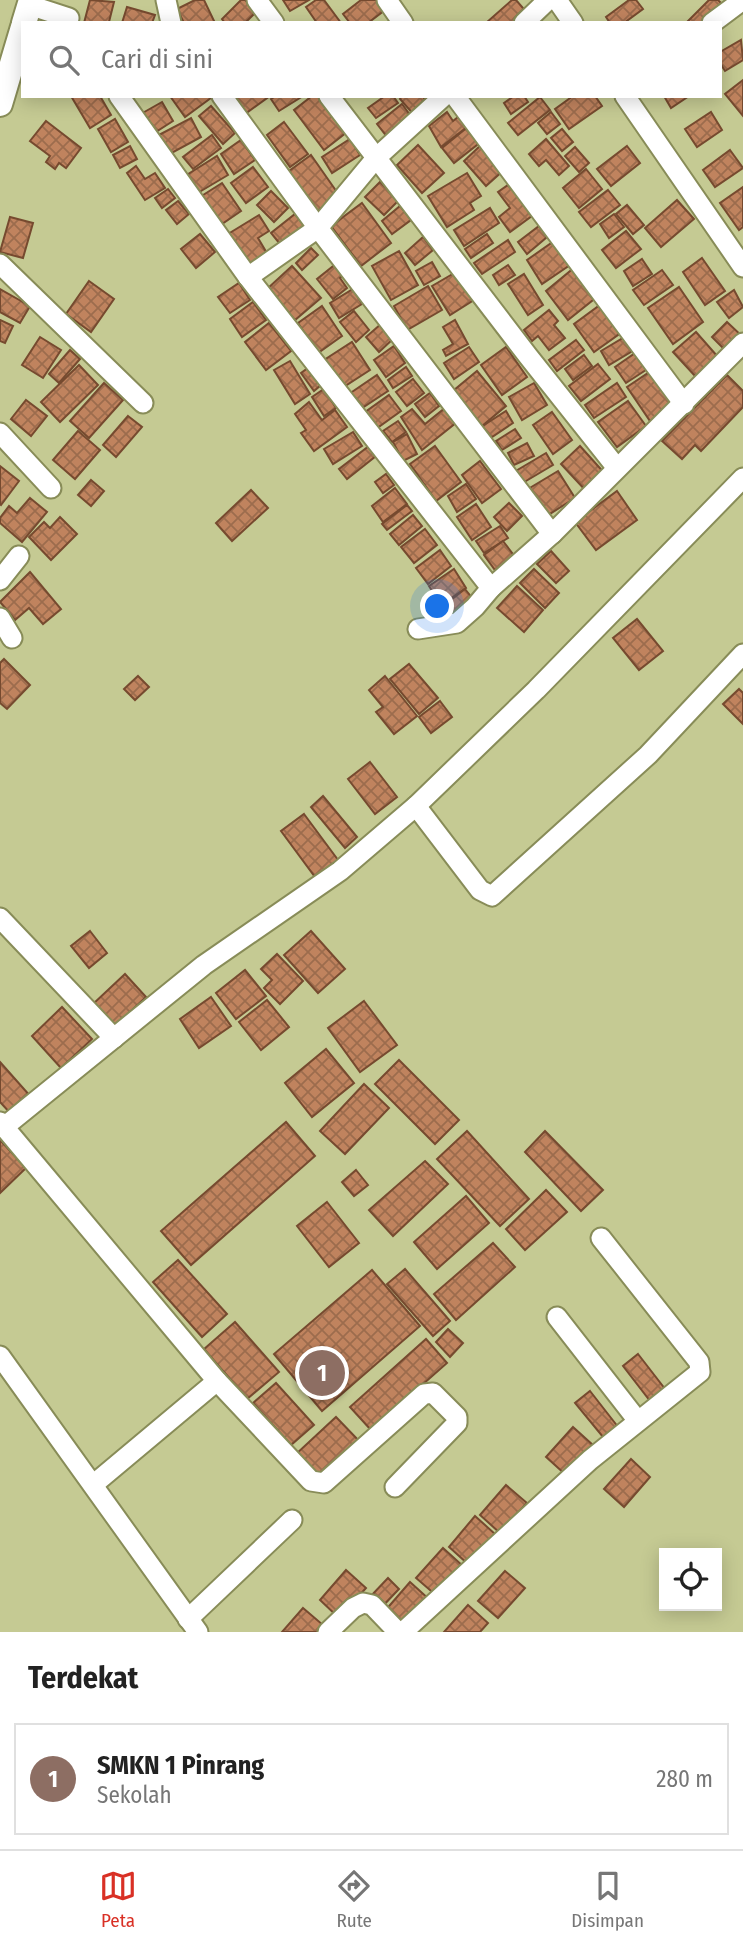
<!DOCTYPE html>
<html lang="id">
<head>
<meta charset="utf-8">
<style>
	:root { --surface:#fff; --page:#f6f6f6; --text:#222; --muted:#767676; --line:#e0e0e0; --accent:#d93025 }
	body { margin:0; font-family:"Fira Sans Condensed",sans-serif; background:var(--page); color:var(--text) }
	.controls { position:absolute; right:21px; bottom:21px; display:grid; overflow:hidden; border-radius:0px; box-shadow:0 4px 18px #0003 }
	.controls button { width:63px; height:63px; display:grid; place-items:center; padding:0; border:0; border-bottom:2px solid var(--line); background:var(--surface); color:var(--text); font:35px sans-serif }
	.you { position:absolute; left:438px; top:607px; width:24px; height:24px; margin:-18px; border:5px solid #fff; border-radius:50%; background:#1a73e8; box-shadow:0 0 0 10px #1a73e833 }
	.badge { display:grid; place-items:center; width:46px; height:46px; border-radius:50%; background:var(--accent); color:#fff; font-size:23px; font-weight:700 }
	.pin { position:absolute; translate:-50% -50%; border:4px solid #fff; box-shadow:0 2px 7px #0006 }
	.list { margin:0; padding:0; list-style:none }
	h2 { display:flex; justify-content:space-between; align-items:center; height:91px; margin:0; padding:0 28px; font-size:30px }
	h2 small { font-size:23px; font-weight:400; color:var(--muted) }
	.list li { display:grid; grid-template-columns:46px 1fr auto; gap:21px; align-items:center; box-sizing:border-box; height:112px; margin:0 14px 14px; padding:0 14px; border:2px solid var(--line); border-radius:0px }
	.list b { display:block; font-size:26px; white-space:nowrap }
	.list p { margin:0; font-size:23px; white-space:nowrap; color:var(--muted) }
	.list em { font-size:23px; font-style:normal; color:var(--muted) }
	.icon { flex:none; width:38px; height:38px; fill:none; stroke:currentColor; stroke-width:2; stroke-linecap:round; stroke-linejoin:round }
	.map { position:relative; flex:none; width:743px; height:1632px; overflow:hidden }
	.search { position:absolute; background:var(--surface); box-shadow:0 4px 18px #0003; left:21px; right:21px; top:21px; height:77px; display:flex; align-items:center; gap:18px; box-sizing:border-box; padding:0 24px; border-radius:0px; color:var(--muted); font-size:26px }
	.sheet { height:217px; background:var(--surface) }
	nav { display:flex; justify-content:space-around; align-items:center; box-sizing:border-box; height:98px; border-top:2px solid var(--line); background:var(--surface); font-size:19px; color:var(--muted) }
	nav a { display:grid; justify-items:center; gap:4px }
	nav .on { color:var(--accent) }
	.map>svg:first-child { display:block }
	.building { fill:url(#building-cross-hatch); stroke:#764a2f; stroke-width:2 }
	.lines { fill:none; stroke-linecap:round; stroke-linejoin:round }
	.minor-casing { stroke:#888c58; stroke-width:23 }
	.tertiary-casing { stroke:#888c58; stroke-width:28 }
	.minor { stroke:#fff; stroke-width:19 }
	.tertiary { stroke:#fff; stroke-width:24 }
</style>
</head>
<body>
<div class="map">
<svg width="743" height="1632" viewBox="0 0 743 1632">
	<defs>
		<pattern id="building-cross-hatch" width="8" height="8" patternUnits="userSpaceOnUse" patternTransform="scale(1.75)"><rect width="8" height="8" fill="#c0835e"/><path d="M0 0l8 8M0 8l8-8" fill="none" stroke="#9c6c4d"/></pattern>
	</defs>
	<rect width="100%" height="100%" fill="#c5ca93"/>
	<g class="building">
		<polygon points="90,0 114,2 109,22 113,23 84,23"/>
		<polygon points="195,0 204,0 215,23 184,23 177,9"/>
		<polygon points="241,0 245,0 257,11 245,23 225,23 222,19"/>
		<polygon points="283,0 309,0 290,11"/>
		<polygon points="316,0 324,0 341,23 317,23 306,7"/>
		<polygon points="361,0 377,0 385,10 368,23 350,23 343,14"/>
		<polygon points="512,0 516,0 529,15 521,23 486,23"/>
		<polygon points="629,0 636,0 643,9 624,23 610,23 606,17"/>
		<polygon points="709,0 718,0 723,5 703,23 686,23"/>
		<polygon points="127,7 155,15 152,23 122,23"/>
		<polygon points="741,40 743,60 725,71 720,63 720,52"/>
		<polygon points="743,80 743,116 725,94"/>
		<polygon points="71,96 100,96 111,115 90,128"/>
		<polygon points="170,96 209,96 211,98 185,117"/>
		<polygon points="233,96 270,96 245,114"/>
		<polygon points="276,96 303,96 279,111 271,99"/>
		<polygon points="312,96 321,96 347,132 324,150 294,110"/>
		<polygon points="385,96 393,96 398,103 376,118 368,108"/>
		<polygon points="402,96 422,96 429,103 415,116 400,99"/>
		<polygon points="514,96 524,96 528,102 511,114 504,103"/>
		<polygon points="573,96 595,96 602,106 569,129 555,109"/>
		<polygon points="664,96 689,96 671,108"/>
		<polygon points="540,97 550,110 518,135 508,123"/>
		<polygon points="162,102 173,121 151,135 139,115"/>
		<polygon points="402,104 413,119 388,138 377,124"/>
		<polygon points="211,106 235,133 223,144 199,116"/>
		<polygon points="447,112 453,121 463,113 471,124 441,147 429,126"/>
		<polygon points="551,112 560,124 547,134 538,123"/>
		<polygon points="711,112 722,130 697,147 685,129"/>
		<polygon points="191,118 201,137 168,155 157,136"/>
		<polygon points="115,119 128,142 111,152 98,129"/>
		<polygon points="46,121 81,148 66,168 59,163 55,169 46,162 50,156 30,141"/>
		<polygon points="284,122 308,154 290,167 267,135"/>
		<polygon points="469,126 482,141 454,163 442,148"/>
		<polygon points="562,129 573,142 562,151 551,138"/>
		<polygon points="212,135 221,148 193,169 183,157"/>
		<polygon points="350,139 360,155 332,173 322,157"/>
		<polygon points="546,139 569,166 559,175 546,160 539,166 529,154"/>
		<polygon points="241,140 255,160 234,174 221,154"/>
		<polygon points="418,145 444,173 422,193 397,165"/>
		<polygon points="481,145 504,170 486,186 464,161"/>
		<polygon points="130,146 137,159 120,168 113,155"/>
		<polygon points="627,146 640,163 611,186 597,169"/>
		<polygon points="575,147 589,163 579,172 565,156"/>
		<polygon points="730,150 743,168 715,187 703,170"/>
		<polygon points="311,155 339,195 317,211 289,171"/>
		<polygon points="217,156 228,175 196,194 185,176"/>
		<polygon points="136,166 145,179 155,173 165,188 145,200 127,173"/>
		<polygon points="253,167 268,187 246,203 231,183"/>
		<polygon points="586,169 602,189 579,208 563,188"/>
		<polygon points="467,173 481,196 470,203 474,210 447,227 428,196"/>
		<polygon points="380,182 399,200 384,215 365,197"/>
		<polygon points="512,182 536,213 510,232 499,217 510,208 498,192"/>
		<polygon points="222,183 241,211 219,226 200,197"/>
		<polygon points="743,187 743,227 739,230 720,203"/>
		<polygon points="168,189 175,198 162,208 155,198"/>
		<polygon points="608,190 620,205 591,227 579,212"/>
		<polygon points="271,191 288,208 274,222 257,205"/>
		<polygon points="677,200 694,219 661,247 645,228"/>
		<polygon points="178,201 189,214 177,224 166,210"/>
		<polygon points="362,203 391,243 361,266 331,226"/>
		<polygon points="627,205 644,225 633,234 616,214"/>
		<polygon points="400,206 411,220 392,234 382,221"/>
		<polygon points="490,208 499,223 464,246 454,230"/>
		<polygon points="295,214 308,230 284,249 271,233"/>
		<polygon points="614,214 624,227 609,238 600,224"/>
		<polygon points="259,215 269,231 258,238 268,255 248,267 228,234"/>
		<polygon points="10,217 33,223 23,258 0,252"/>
		<polygon points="539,226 547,237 527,254 518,242"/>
		<polygon points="626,231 641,249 616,268 602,250"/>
		<polygon points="200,234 215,252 196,268 181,249"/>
		<polygon points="487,234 493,243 471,258 465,249"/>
		<polygon points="423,237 433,250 415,265 405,253"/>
		<polygon points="557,239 573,263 542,284 527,260"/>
		<polygon points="508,240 515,252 482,274 474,263"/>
		<polygon points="311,248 318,255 302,270 296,263"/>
		<polygon points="399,251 418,285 391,300 372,266"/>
		<polygon points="702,258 725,291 705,305 683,272"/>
		<polygon points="642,259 652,274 633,286 624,271"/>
		<polygon points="432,262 440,276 424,285 416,271"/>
		<polygon points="337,263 345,274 340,278 347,288 333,299 317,279"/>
		<polygon points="508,265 515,275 499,285 493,275"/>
		<polygon points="292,266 321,298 295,320 267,289"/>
		<polygon points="575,267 598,296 568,320 546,291"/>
		<polygon points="662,270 673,285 644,305 633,290"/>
		<polygon points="456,272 474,300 450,315 432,286"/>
		<polygon points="524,274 543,305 528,315 508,284"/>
		<polygon points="89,281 114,299 91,332 66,314"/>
		<polygon points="239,283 250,300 230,313 218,297"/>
		<polygon points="428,286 442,310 407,330 394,306"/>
		<polygon points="679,287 703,322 673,344 648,308"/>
		<polygon points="0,289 30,306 20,323 0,312"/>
		<polygon points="353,289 362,304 339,318 330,303"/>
		<polygon points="734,290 743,307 729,318 717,302"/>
		<polygon points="253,302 266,320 242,337 230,319"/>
		<polygon points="604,302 625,330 594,352 574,324"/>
		<polygon points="322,306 342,336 318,353 298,323"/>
		<polygon points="549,310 558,321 554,325 565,338 549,350 538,336 532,341 524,330"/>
		<polygon points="354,311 369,330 356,342 340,322"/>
		<polygon points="0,320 13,326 5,343 0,341"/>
		<polygon points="455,320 468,344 446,356 443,350 453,344 443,327"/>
		<polygon points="727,322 743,337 728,353 712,337"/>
		<polygon points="269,323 291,351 266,370 245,342"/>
		<polygon points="381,324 393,339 379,352 366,337"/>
		<polygon points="696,332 718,357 696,377 673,352"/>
		<polygon points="628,335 636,349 609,365 601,351"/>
		<polygon points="40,337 61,350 43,378 22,365"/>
		<polygon points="576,340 584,350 557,371 549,360"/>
		<polygon points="352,342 370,370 342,388 324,360"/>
		<polygon points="394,346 405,363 386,377 374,360"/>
		<polygon points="469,347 479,362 454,379 444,363"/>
		<polygon points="506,347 527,377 502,395 481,365"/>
		<polygon points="641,349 652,366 626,383 615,367"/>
		<polygon points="70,350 80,359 59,383 49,374"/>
		<polygon points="584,355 592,366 573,380 565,369"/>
		<polygon points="290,361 310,394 295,404 274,370"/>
		<polygon points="598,364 610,379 581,401 569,386"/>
		<polygon points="79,365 98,385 60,422 41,402"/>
		<polygon points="406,367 412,376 393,388 388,380"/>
		<polygon points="308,368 321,385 314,391 301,373"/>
		<polygon points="654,369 677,403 650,421 627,387"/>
		<polygon points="477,371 506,406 482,426 453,391"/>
		<polygon points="377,375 388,391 359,410 349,394"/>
		<polygon points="727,375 743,391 743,407 701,451 695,445 682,459 662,441"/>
		<polygon points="413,379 424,393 407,406 396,392"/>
		<polygon points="104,383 123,400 89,438 70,421"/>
		<polygon points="534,383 547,405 522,420 509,397"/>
		<polygon points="617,383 626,397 594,418 585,405"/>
		<polygon points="324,389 336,408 324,416 312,397"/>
		<polygon points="430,393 439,406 425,417 415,404"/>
		<polygon points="389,395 401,411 373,431 361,415"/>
		<polygon points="26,400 47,416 31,436 11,419"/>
		<polygon points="628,401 646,426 617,447 598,422"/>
		<polygon points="309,402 322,420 335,410 347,427 314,451 301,433 306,430 295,414"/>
		<polygon points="445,408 457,422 422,450 401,417 412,409 425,424"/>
		<polygon points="506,411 513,423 489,439 481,427"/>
		<polygon points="552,412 572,440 553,454 533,425"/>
		<polygon points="128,416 142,427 116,457 103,445"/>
		<polygon points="398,421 406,432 392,442 383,431"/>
		<polygon points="515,429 521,438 502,450 496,441"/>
		<polygon points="78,431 100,450 75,479 53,460"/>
		<polygon points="353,432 362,446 333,464 324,449"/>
		<polygon points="407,434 417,454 403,461 393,442"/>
		<polygon points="527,443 534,456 514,465 508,453"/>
		<polygon points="369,446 376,456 347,479 339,469"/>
		<polygon points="435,446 461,482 436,501 410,464"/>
		<polygon points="580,446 607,476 588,493 561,464"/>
		<polygon points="546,453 553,465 521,484 514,472"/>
		<polygon points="480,461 501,489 482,503 462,475"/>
		<polygon points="0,466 19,481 1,505 0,504"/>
		<polygon points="558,471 575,498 545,517 528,489"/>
		<polygon points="386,474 394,485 383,493 375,482"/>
		<polygon points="91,480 104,491 91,506 78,495"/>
		<polygon points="466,484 476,499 457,512 448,496"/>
		<polygon points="395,488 407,504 383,522 372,506"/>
		<polygon points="251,490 268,508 232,541 216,523"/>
		<polygon points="617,491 637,520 596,550 575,522"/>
		<polygon points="30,498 47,512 22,542 0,523 0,518 9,506 17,513"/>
		<polygon points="509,503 522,516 507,531 494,517"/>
		<polygon points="476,504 491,527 472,540 457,517"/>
		<polygon points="407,505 412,511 387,530 382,524"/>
		<polygon points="413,515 422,526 399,545 390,534"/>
		<polygon points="60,517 77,534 51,560 29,537 44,522 50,528"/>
		<polygon points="500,526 508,538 484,553 476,541"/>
		<polygon points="425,529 437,545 414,563 401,547"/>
		<polygon points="503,541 519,562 500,577 484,555"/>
		<polygon points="440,550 451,566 428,584 416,568"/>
		<polygon points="551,551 569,571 556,583 537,564"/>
		<polygon points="454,569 466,588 441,605 429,586"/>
		<polygon points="534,569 559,593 545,608 520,583"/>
		<polygon points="30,572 61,609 43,624 29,608 15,620 0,602"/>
		<polygon points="517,586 543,610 524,632 497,608"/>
		<polygon points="465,589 477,604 454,622 442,607"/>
		<polygon points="637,619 663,651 639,670 613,638"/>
		<polygon points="4,659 30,685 7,709 0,703 0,663"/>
		<polygon points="409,664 438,698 419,714 390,679"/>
		<polygon points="138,676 149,687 135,700 124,689"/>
		<polygon points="385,676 417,716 394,734 376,712 383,707 369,690"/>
		<polygon points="739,689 743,693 743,724 723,704"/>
		<polygon points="440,701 452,717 431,733 419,717"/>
		<polygon points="370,762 397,797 375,814 348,779"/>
		<polygon points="323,796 357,837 345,848 311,807"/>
		<polygon points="304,814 341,864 318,881 281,831"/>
		<polygon points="90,931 107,953 89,968 71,946"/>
		<polygon points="311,931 345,969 318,993 284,955"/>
		<polygon points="277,954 303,981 280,1004 264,988 272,980 261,969"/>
		<polygon points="245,970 266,996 236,1019 216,993"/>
		<polygon points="125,974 146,997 114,1027 93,1004"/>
		<polygon points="211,997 231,1026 199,1048 180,1019"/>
		<polygon points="267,1000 289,1027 261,1050 239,1022"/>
		<polygon points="364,1001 397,1045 360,1072 328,1028"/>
		<polygon points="62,1007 92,1039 61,1068 32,1036"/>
		<polygon points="326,1049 354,1083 312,1117 285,1083"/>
		<polygon points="399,1060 459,1120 435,1144 375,1084"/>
		<polygon points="0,1062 31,1097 12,1115 0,1102"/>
		<polygon points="364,1084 389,1108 345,1154 320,1131"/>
		<polygon points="286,1122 315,1156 191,1265 161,1231"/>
		<polygon points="467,1131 529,1199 500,1226 437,1159"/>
		<polygon points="545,1131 603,1190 581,1211 525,1152"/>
		<polygon points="0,1140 26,1168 0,1193"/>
		<polygon points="425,1161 448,1184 393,1236 369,1210"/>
		<polygon points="356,1170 368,1185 354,1196 342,1182"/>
		<polygon points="546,1190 567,1212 525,1250 506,1229"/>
		<polygon points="466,1196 489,1223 437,1269 414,1242"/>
		<polygon points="327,1202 359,1243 329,1267 297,1226"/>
		<polygon points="493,1243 515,1267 456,1320 434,1294"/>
		<polygon points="178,1260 227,1314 202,1337 153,1282"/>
		<polygon points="405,1269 450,1321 433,1336 387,1284"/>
		<polygon points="372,1270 420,1326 322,1411 274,1354"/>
		<polygon points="235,1322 279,1372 247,1399 204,1349"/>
		<polygon points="448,1329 463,1343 450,1357 436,1342"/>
		<polygon points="426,1339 447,1363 371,1430 350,1407"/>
		<polygon points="638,1354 669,1394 654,1406 623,1366"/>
		<polygon points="276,1383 314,1425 291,1445 253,1403"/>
		<polygon points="590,1391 622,1432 608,1443 575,1403"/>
		<polygon points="336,1417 361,1443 319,1481 295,1455"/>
		<polygon points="573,1427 593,1445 566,1475 546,1457"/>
		<polygon points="631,1459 650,1477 624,1507 604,1489"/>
		<polygon points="506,1485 527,1503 500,1533 480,1515"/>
		<polygon points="475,1516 495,1534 468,1564 449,1547"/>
		<polygon points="443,1548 463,1566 437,1596 416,1578"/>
		<polygon points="346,1570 366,1588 339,1618 320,1600"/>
		<polygon points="505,1571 525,1588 498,1618 478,1601"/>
		<polygon points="388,1578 399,1589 380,1609 369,1598"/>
		<polygon points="410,1582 430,1600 404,1629 384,1612"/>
		<polygon points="468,1605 488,1623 480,1632 444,1632"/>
		<polygon points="303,1608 323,1625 317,1632 282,1632"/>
	</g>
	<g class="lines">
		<defs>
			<g id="minor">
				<polyline points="166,0 171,23"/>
				<polyline points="257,0 274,23"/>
				<polyline points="387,0 403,23"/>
				<polyline points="557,0 573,23"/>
				<polyline points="29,5 69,18"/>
				<polyline points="524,23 548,0"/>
				<polyline points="712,23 743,0"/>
				<polyline points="119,96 248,277 491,588"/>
				<polyline points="222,96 318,228 552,534"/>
				<polyline points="329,96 528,356 617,468"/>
				<polyline points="455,96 684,404"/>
				<polyline points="625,96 743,267"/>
				<polyline points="0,264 143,403"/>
				<polyline points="248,277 318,228 376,158 444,96"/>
				<polyline points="0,433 51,488"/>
				<polyline points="0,580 19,556"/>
				<polyline points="0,618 12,638"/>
				<polyline points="418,629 457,623 475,607 491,588 552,534 743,343"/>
				<polyline points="416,806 480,890 492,896 648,755 743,654"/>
				<polyline points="0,918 114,1038"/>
				<polyline points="0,1122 217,1381 311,1481 324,1483 424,1394 433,1393 457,1417 457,1423 395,1487"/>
				<polyline points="4,1127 204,965 340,871 416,806 536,690 743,478"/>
				<polyline points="557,1317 638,1421"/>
				<polyline points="0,1356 198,1632"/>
				<polyline points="94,1484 217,1381"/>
				<polyline points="188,1619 292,1520"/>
				<polyline points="328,1632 353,1608 363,1603 372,1605 398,1632"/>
				<polyline points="403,1632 590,1460 700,1372 699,1362 601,1238"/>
			</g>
			<g id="tertiary">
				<polyline points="24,23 31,0"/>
				<polyline points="0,104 23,27"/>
			</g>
		</defs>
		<use href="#minor" class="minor-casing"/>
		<use href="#tertiary" class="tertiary-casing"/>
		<use href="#minor" class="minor"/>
		<use href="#tertiary" class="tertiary"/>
	</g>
</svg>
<div class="controls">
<button><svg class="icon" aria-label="locate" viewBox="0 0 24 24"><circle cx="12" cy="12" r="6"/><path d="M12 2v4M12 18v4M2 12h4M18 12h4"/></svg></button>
</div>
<div class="you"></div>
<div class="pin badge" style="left:322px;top:1373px;background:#8d6e63">1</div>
<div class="search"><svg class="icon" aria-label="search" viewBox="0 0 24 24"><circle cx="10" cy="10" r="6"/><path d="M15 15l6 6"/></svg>Cari di sini</div>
</div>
<section class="sheet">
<h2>Terdekat<small></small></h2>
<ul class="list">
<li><span class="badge" style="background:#8d6e63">1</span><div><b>SMKN 1 Pinrang</b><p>Sekolah</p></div><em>280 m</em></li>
</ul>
</section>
<nav>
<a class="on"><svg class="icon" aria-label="map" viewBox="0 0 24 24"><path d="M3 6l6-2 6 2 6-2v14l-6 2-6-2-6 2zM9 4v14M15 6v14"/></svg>Peta</a>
<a><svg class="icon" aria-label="directions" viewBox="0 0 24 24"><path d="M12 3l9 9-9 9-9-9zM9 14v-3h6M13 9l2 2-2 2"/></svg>Rute</a>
<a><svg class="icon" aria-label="saved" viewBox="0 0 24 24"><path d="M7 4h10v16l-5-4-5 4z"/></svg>Disimpan</a>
</nav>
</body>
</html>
